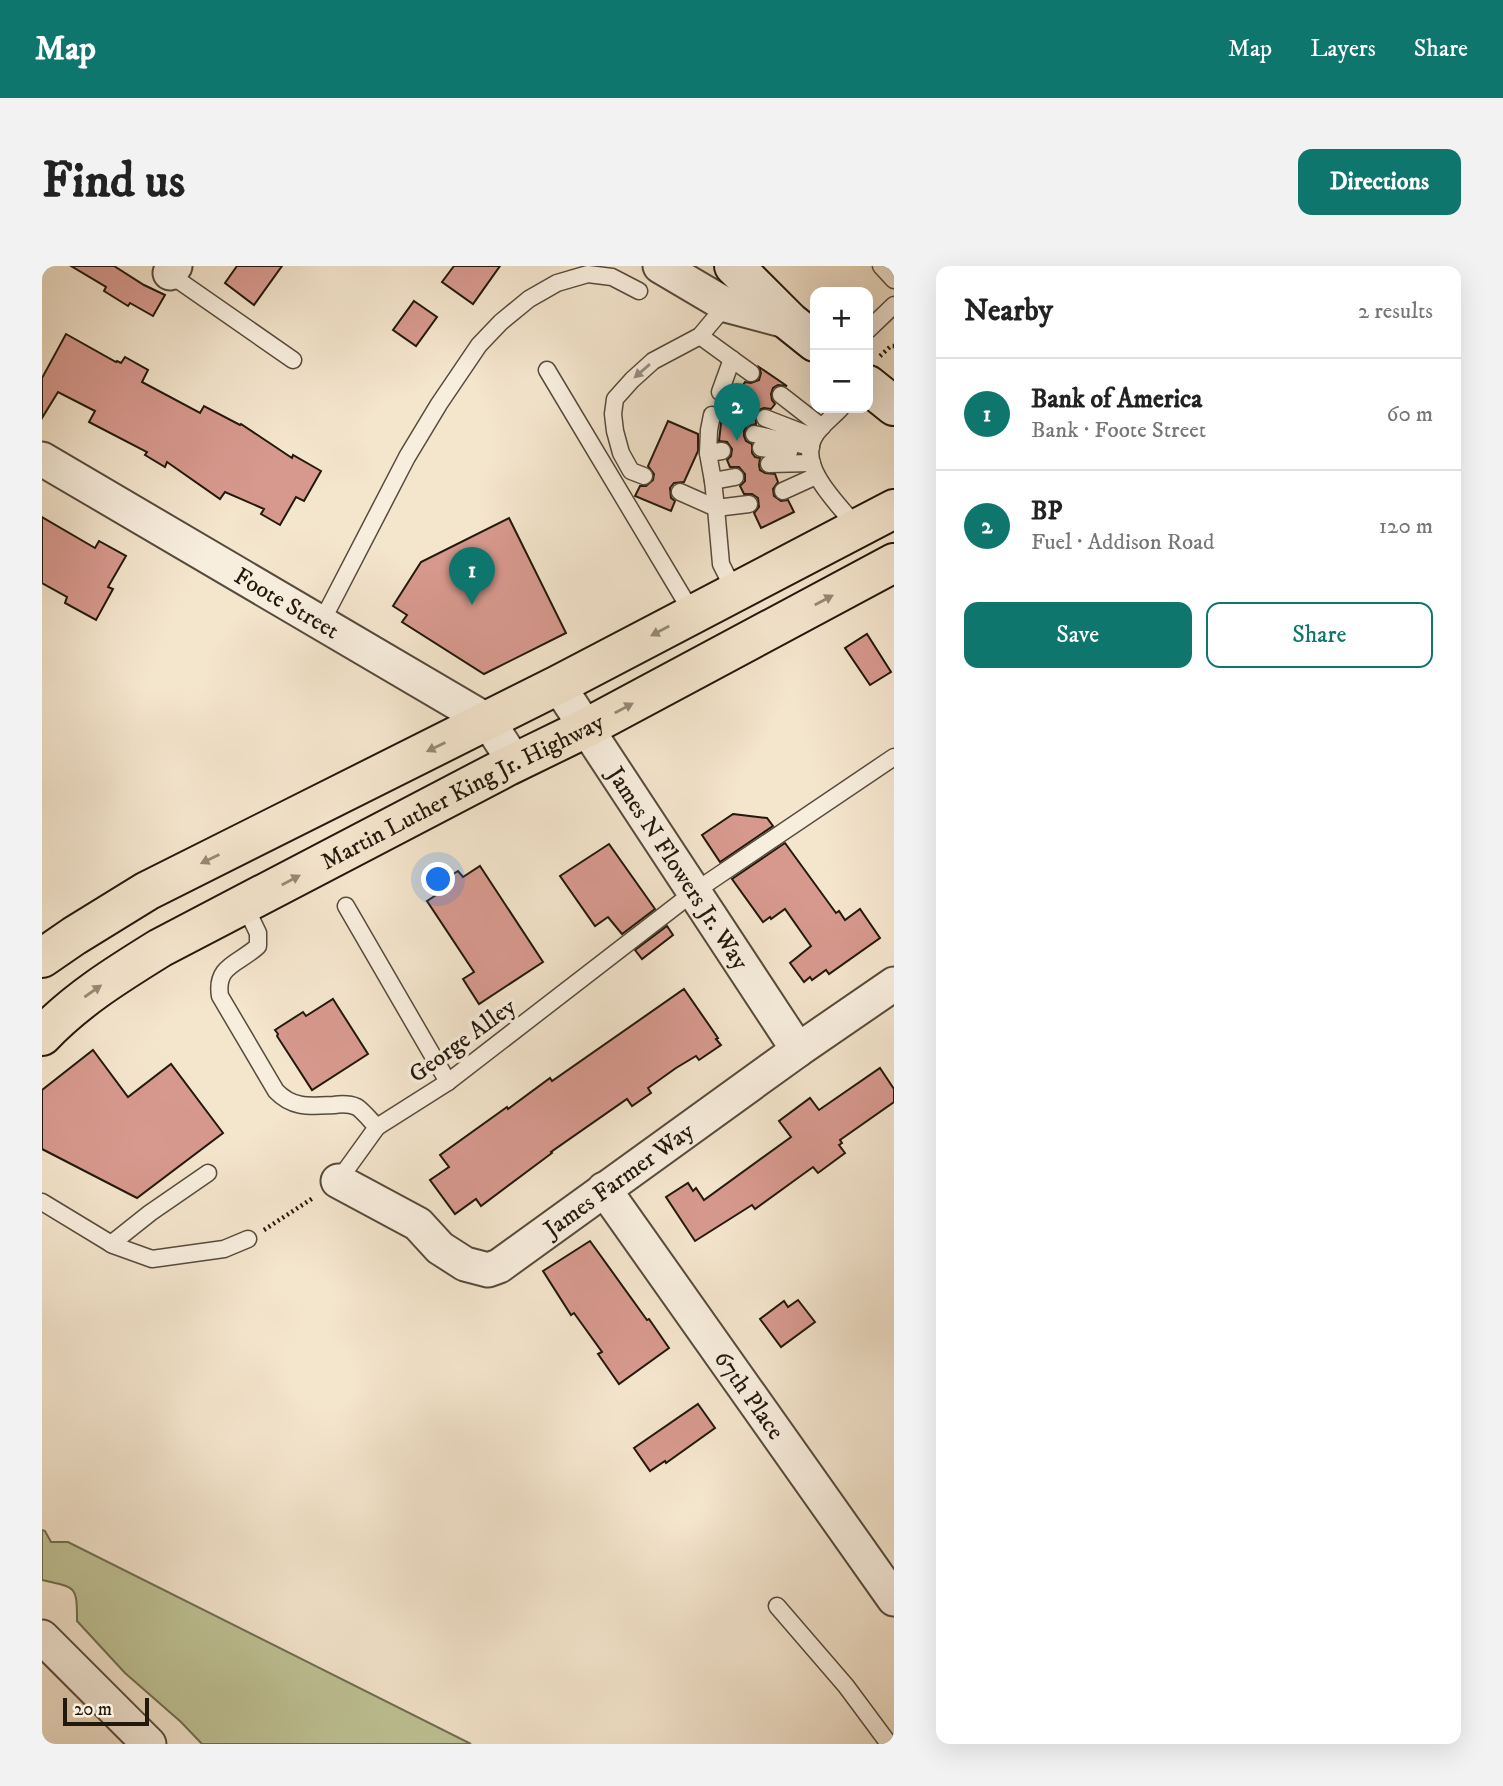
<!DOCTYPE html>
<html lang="en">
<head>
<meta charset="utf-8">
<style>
	:root { --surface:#fff; --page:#f2f2f2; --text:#222; --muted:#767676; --line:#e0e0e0; --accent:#0f766e }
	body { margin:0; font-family:"IM FELL DW Pica",serif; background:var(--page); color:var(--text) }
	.controls { position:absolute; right:21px; top:21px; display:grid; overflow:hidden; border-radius:14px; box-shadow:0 7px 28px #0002 }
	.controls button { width:63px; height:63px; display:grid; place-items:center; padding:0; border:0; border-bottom:2px solid var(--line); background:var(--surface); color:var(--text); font:35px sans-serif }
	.scale { position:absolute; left:21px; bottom:18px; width:86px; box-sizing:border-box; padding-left:7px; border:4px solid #22180c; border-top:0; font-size:19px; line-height:24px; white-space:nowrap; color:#22180c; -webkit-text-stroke:5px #f8eede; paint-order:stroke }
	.you { position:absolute; left:397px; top:614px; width:24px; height:24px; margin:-18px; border:5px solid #fff; border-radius:50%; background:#1a73e8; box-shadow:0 0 0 10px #1a73e833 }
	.badge { display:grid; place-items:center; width:46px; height:46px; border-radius:50%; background:var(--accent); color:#fff; font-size:23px; font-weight:700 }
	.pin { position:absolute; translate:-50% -58px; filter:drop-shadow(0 2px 4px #0008) }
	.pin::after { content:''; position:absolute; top:37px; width:24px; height:21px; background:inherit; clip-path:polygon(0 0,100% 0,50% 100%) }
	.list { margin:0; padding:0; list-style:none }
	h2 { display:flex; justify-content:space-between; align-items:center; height:91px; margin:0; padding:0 28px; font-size:30px }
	h2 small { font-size:23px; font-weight:400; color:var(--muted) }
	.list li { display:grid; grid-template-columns:46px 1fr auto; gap:21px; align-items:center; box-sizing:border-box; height:112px; padding:0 28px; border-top:2px solid var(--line) }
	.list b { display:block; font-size:26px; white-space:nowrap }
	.list p { margin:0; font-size:23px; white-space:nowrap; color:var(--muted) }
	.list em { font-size:23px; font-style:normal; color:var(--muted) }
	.actions { display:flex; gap:14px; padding:21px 28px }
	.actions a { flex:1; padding:16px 0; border:2px solid var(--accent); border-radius:14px; text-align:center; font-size:24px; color:var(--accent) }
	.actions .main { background:var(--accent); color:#fff }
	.map { position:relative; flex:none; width:852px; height:1478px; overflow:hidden; border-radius:14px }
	header { display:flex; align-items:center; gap:42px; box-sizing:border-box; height:98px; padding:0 35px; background:var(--accent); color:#fff }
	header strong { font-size:33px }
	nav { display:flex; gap:38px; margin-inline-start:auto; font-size:24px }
	.intro { display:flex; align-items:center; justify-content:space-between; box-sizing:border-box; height:168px; padding:0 42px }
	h1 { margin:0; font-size:49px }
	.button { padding:18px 32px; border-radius:14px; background:var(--accent); color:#fff; font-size:24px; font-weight:700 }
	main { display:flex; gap:42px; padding:0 42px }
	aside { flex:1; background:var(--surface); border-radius:14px; box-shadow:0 7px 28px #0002 }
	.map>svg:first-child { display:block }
	.green { fill:#bfc396; stroke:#706e51; stroke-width:2 }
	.building { fill:#d7998e; stroke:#22180c; stroke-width:2 }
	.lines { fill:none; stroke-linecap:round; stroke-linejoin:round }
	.lane-casing { stroke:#564b3c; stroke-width:19 }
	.street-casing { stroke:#564b3c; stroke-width:37 }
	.secondary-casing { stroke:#22180c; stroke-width:42 }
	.primary-casing { stroke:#22180c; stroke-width:42 }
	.path { stroke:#22180c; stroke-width:4.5; stroke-dasharray:2 3.5; stroke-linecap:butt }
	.lane { stroke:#f8eede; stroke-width:16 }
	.street { stroke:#f8eede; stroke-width:33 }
	.secondary { stroke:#f8eede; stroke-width:38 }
	.primary { stroke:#f4e5cd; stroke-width:38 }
	.oneway { fill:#988e80 }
	.oneway2 { fill:#968976 }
	.labels { text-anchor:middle; stroke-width:7; stroke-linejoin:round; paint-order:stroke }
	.street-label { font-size:24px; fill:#22180c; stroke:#f8eede }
</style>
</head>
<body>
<header>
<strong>Map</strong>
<nav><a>Map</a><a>Layers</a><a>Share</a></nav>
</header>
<div class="intro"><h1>Find us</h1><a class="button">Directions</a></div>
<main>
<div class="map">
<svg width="852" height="1478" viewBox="0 0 852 1478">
	<rect width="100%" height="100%" fill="#f4e5cd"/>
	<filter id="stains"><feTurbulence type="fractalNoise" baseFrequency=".00286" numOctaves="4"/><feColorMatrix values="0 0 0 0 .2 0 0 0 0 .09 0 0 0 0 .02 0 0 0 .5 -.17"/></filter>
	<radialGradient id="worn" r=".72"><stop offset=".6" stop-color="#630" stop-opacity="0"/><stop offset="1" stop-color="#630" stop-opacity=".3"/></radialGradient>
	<path class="green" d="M 0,1264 L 3,1265 L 9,1276 L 26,1276 L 429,1478 L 160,1478 L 139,1456 L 83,1407 L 35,1355 C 35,1319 34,1322 0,1314 Z"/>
	<g class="building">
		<polygon points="29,0 72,0 102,19 123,29 111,50 88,37 86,40 62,25 64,21"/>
		<polygon points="195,0 240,0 212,39 183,17"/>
		<polygon points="412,0 458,0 431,38 400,16"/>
		<polygon points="372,35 395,51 374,80 351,64"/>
		<polygon points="24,68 74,96 75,95 79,97 83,91 106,104 100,116 158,147 162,140 198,159 199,158 250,192 251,189 279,205 262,235 254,231 238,259 219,248 222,243 183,226 178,233 125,196 123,201 103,189 105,186 47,156 53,145 16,126 0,152 0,112"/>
		<polygon points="717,101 745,120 736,119 731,122 729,128 730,134 733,138 729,143 722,142 716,144 713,149 714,158 705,160 702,165 702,170 704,175 710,178 710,187 713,191 718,192 717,199 718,204 723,207 733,208 736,216 731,223 732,230 739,235 746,234 752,246 719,262 712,247 717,241 716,232 710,228 702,228 698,220 703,215 703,208 697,201 688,201 685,194 689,190 690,183 685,176 677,175 680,149 685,143 691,144 700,140 701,134 697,125 703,116 709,117 717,114 719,107"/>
		<polygon points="626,155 656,168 656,185 642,216 632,217 628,222 629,232 633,235 629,245 593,230 598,220 604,220 611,214 612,208 606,200"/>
		<polygon points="0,251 53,282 57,275 84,290 66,321 71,323 54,354 23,337 25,331 0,317"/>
		<polygon points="467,252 524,367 442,408 360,356 365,349 351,340 379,296"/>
		<polygon points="825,368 849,406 828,419 803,382"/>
		<polygon points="691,548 725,552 731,560 678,596 660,569"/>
		<polygon points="743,577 794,647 797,645 803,654 818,643 838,672 787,708 784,704 770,714 768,711 762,716 748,697 769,680 743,643 729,653 728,651 721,656 690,613"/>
		<polygon points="567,578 613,643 580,668 566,651 553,660 518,610"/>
		<polygon points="438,600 501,696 437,738 421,713 432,706 385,635 402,624 397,617 416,605 421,611"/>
		<polygon points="625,660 631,669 600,693 593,684"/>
		<polygon points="642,723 676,772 674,773 679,779 657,794 654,790 634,802 606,822 609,827 590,840 585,833 509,886 510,887 439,940 434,933 413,948 388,914 407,901 398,889 465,841 466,843 508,812 510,815"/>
		<polygon points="291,733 326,788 270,824 235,770 236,768 233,764 261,746 264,750"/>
		<polygon points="51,784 86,831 129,798 181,867 95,932 0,883 0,824"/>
		<polygon points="838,802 852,823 852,836 798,874 800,877 797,879 803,887 776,907 771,901 713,943 710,939 653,975 624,931 646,917 651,925 654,922 662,934 749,871 737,855 768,832 777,844"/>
		<polygon points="548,975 605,1054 607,1053 627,1082 577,1118 556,1088 560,1086 532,1047 529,1049 501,1005"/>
		<polygon points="756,1034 773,1056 739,1081 718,1053 742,1035 746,1041"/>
		<polygon points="656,1138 673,1162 624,1197 623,1195 608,1205 592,1182"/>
	</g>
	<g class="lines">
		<defs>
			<g id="lane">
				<polyline points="839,0 852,14"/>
				<polyline points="123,5 251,94"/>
				<polyline points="826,64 852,39"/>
				<polyline points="658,70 709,107"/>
				<polyline points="690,93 678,126 691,134"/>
				<polyline points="505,104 651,348"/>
				<polyline points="739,129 780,161"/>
				<path d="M 799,142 C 791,151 778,160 772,171 C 755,201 798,240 815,261"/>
				<polyline points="670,149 667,164 666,187 680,185"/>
				<polyline points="723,152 772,171"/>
				<polyline points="712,168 769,181"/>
				<polyline points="719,182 747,186"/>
				<polyline points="666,187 671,215 693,211"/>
				<polyline points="727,198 770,197"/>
				<polyline points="602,210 589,205 579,187 573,165 571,148 573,133 590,114 611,95 658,70 684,39"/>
				<polyline points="671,215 674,242 707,238"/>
				<polyline points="741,225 774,210"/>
				<polyline points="638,226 674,242 679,298 693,326"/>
				<polyline points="279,357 365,191 397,138 437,79 459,56 487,33 515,17 546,8 570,11 597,25"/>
				<path d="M 202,638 L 216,667 L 216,680 C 197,698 173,699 178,730 L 234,825 C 251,843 269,840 292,839 C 299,838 308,838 315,841 C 322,846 329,855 335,861"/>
				<polyline points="304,640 406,816"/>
				<polyline points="296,915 335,861 406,816 652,626 852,491"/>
				<polyline points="0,936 71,979 110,993 182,983 206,973"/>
				<polyline points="69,978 108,947 166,907"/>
				<polyline points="735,1340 804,1420 847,1478"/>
			</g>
			<g id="street">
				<polyline points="618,0 684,39 748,56"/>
				<polyline points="128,7 133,0"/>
				<path id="s1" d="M 0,193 L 446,455 L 473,497"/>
				<path id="s2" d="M 516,419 L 756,784"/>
				<path id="s3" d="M 296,915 L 376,958 L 398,982 L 423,998 L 446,1004 L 457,1000 L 756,784 L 852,718"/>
				<path id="s4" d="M 562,923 L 852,1333"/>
				<polyline points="0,1371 107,1478"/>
			</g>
			<g id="secondary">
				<polyline points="692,0 748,56 773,76"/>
				<polyline points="826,119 852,140"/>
			</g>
			<g id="primary">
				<polyline points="0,692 32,670 105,625 516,419 852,243"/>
				<path id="s5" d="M 0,770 C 34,734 76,708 118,682 L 466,500 L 544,462 L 852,297"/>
			</g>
		</defs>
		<use href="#lane" class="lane-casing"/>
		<use href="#street" class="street-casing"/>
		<use href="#secondary" class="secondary-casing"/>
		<use href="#primary" class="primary-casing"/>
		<g class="path">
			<polyline points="838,90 849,80 852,80"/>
			<polyline points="222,964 271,932"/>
		</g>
		<use href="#lane" class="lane"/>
		<use href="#street" class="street"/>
		<use href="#secondary" class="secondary"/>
		<use href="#primary" class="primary"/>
	</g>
	<defs><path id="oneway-solid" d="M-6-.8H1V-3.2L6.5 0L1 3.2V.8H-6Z" transform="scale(1.75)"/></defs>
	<use class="oneway" href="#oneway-solid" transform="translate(600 105) rotate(139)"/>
	<g class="oneway2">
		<use href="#oneway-solid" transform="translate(782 334) rotate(-28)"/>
		<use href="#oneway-solid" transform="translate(618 365) rotate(152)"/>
		<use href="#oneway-solid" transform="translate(582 442) rotate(-28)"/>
		<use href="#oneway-solid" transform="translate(394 481) rotate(154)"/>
		<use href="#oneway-solid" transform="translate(168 593) rotate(154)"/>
		<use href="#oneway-solid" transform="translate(249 614) rotate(-28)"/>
		<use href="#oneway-solid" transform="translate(51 725) rotate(-35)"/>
	</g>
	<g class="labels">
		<g class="street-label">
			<text dy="8" stroke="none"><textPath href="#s1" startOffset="284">Foote Street</textPath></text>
			<text dy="8" stroke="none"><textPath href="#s5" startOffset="488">Martin Luther King Jr. Highway</textPath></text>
			<text dy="8" stroke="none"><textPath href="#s2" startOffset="219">James N Flowers Jr. Way</textPath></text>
			<text transform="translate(420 774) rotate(-36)" y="8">George Alley</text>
			<text dy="8" stroke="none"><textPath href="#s3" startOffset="336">James Farmer Way</textPath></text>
			<text dy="8" stroke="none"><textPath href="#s4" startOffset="252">67th Place</textPath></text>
		</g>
	</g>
	<rect width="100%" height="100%" filter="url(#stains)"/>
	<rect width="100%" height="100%" fill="url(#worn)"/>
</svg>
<div class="controls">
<button>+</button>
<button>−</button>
</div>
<div class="scale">20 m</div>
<div class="you"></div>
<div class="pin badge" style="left:430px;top:339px">1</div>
<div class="pin badge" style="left:695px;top:175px">2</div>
</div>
<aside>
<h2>Nearby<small>2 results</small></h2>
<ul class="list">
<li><span class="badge">1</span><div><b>Bank of America</b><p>Bank · Foote Street</p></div><em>60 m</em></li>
<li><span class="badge">2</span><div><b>BP</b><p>Fuel · Addison Road</p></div><em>120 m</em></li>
</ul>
<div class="actions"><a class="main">Save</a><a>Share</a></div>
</aside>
</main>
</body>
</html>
